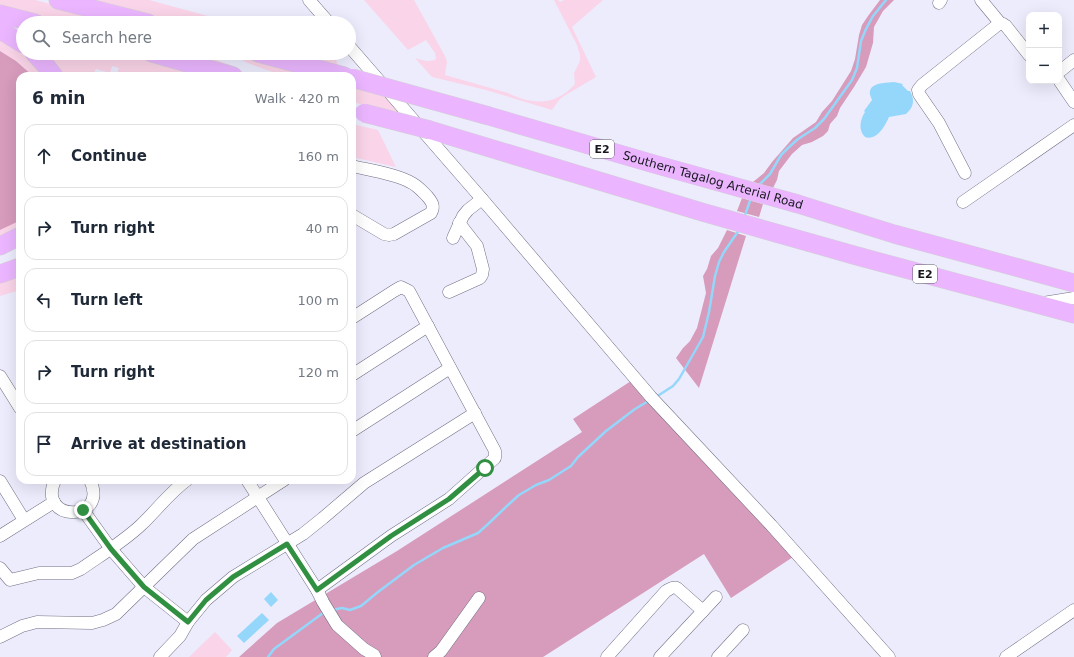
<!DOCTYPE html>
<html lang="en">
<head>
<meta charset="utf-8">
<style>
	:root { --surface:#fff; --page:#f2f2f3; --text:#1f2937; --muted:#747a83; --line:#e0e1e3 }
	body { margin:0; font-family:"DejaVu Sans",sans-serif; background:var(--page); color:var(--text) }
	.controls { position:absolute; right:12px; top:12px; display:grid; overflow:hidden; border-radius:8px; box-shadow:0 4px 16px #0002 }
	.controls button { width:36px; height:36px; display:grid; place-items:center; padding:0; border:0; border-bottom:1px solid var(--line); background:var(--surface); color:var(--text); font:20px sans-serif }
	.stop { position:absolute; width:12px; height:12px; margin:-9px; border:3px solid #308f41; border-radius:50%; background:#fff }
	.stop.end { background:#308f41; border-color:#fff; box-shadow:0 1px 4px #0008 }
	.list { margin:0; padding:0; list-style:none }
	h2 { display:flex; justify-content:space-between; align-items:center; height:52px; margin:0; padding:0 16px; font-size:17px }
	h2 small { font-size:13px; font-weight:400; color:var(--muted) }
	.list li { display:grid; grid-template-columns:26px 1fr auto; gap:12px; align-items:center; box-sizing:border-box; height:64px; margin:0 8px 8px; padding:0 8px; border:1px solid var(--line); border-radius:12px }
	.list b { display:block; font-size:15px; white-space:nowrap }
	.list em { font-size:13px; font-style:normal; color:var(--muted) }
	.icon { flex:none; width:22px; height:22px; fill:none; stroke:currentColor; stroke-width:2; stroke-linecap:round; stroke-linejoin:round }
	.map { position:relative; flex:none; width:1074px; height:657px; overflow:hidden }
	.search { position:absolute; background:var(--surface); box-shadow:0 4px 16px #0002; left:16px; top:16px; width:340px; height:44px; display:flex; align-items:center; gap:10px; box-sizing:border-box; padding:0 14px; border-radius:22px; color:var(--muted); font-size:15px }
	.panel { position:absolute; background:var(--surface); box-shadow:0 4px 16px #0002; left:16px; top:72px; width:340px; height:412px; border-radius:12px }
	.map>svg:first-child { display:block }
	.green { fill:#fad4e8 }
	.forest { fill:#d79bbc }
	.water { fill:#94d7fa }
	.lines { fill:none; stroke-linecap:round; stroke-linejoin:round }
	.stream { stroke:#94d7fa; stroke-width:2.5 }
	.minor-casing { stroke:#727083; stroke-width:13 }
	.highway-casing { stroke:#d1d1d2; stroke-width:19 }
	.minor { stroke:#fff; stroke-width:12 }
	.highway { stroke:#ebb6ff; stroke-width:18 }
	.highway-bridge-casing { stroke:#d1d1d2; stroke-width:19; stroke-linecap:butt }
	.highway-bridge { stroke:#ebb6ff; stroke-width:18 }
	.route { stroke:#308f41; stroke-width:5 }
	.labels { text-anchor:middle; stroke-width:4; stroke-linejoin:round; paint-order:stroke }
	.shield { fill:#fff; stroke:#5d5d62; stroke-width:1 }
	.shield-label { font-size:11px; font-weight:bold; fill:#18171e }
	.street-label { font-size:12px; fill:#18171e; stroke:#fff }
</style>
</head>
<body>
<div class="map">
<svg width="1074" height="657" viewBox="0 0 1074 657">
	<rect width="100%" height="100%" fill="#edecfd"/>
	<g class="green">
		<polygon points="0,0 35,0 123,23 59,23 0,8"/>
		<polygon points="95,0 149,0 234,23 183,23"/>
		<path d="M 364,0 L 414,0 L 445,56 L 447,62 L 445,75 L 508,93 C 532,105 556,106 575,84 L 574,73 L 580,61 L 580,55 L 577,45 L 554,0 L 558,0 L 560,2 L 564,0 L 603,0 L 572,27 L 596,77 L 564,96 L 560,99 L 552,110 L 486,90 L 432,77 L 415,58 C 422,60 430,63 436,59 L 435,53 L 426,40 L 408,50 Z"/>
		<path d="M 0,38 C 18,49 31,59 45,76 L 33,76 L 16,61 L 0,51 Z"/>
		<polygon points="43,53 123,53 207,76 116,76 119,68 112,66 110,73 96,69 92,76 61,76"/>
		<path d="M 172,53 L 207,53 C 214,63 236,63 244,74 L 244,75 Z"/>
		<polygon points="319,53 334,53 338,66 321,61"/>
		<polygon points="241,56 244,56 311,76 284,76 250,64 240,59"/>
		<polygon points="352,87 392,98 406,117 353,102 352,101"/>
		<polygon points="352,124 378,130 396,167 352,157"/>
		<polygon points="20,219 20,226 0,237 0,230 17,222"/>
		<polygon points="20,273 20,290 0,296 0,281"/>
		<polygon points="215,632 232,650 226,657 189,657"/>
	</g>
	<g class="forest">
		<polygon points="880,0 894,0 883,11 874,27 873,43 866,67 854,87 840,108 837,116 830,124 828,131 823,136 812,142 802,145 792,154 779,171 777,180 773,188 753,182 764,173 772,162 793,138 816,122 822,112 832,101 851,71 855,59 859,35 862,25 868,16"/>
		<polygon points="0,51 16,61 33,76 20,76 20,219 17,222 0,230"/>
		<polygon points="742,198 763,204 759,217 737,211"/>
		<polygon points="727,230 746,236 699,388 676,358 683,348 690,341 697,328 706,293 703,276 707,269 711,256 718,248"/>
		<polygon points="634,379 793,557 731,598 704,554 543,657 239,657 277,623 397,551 582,432 573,419"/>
	</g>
	<g class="water">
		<path d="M 894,82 L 903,84 L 902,85 L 908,91 L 910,91 C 915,100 914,107 906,114 L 889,117 C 885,126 877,141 865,137 C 858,130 860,120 865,112 L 864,111 L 872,100 C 871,97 869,94 870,91 C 872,82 887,83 894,82 Z"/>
		<polygon points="271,592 278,600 271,607 264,599"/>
		<polygon points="262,613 269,620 244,643 237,636"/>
	</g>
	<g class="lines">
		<g class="stream">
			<polyline points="759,185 770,174 781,155 788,148 798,139 815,128 824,119 852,80 857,68 861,41 866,29 873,16 886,0"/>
			<polyline points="744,218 751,198"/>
			<polyline points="656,397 673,386 679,379 703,337 709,312 715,276 719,262 724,252 739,230"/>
			<polyline points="332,610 342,608 350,610 361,606 378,592 414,565 443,548 478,533 487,525 509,504 519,495 536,485 549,480 571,466 578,457 606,431 635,409 650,400"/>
			<polyline points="268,657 274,649 323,613 326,612"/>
		</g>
		<defs>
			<g id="minor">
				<polyline points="309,0 329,23"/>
				<polyline points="981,0 1000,23 1003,24 1006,26 1029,55"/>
				<polyline points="939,3 941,0"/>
				<polyline points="349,46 482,199 651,397 771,525 889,657"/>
				<polyline points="1059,72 1074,60"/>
				<polyline points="1059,80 1074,102"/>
				<path d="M 352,166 C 369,170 396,174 410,182 C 417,185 422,191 427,196 C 432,202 435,206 431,213 L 394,234 L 389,235 L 384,234 L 352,215"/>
				<polyline points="965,173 939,123 919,94 918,90 922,85 1000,23"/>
				<polyline points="963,202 1074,125"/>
				<polyline points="453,238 463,216 468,210 482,199"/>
				<polyline points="449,292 480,278 482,275 483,269 477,246 459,223"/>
				<polyline points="1043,303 1074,298"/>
				<polyline points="352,375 428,326"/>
				<polyline points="0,376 20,408"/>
				<polyline points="352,431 450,368"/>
				<path d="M 55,480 C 36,523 110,523 90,480"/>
				<polyline points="247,480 317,590 323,602 337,625 364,649 374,655 375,657"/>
				<polyline points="0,481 24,520"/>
				<polyline points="83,510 111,549 144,587 188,622"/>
				<polyline points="0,536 54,502"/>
				<path d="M 0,568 L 10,580 L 39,573 L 72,573 L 81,569 C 101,555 123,542 141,525 C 156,511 170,492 187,480"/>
				<polyline points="317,590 391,536 449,499 495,458 495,451 409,291 401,287 394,291 352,318"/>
				<polyline points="0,637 22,626 37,622 92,623 103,620 116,614 193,539 284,480"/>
				<polyline points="160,657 180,636 188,622 206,600 233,577 303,534 323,518 364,483 475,413"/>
				<polyline points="434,657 441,651 479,598"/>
				<path d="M 607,657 L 666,591 C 670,589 673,586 677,588 L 703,611"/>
				<polyline points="660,657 716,597"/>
				<polyline points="718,657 743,630"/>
				<polyline points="1006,657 1074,610"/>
			</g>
			<g id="highway">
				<polyline points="58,0 148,23"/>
				<polyline points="0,14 35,23"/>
				<polyline points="0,30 23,44"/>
				<polyline points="34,53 47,67 54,76"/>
				<polyline points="152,53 233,76"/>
				<polyline points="258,53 344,76"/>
				<path id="s1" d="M 489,116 L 654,164 L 798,204 L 894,234 L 1074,283"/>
				<polyline points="430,130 702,212 857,256 1074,314"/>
				<polyline points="0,246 20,236"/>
				<polyline points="0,274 20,267"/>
			</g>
		</defs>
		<use href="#minor" class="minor-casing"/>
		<use href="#highway" class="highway-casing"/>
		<use href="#minor" class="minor"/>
		<use href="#highway" class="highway"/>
		<defs>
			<g id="highway-bridge">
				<polyline points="352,78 489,116"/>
				<polyline points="364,113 430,130"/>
			</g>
		</defs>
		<use href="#highway-bridge" class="highway-bridge-casing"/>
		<use href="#highway-bridge" class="highway-bridge"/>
	</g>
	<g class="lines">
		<polyline class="route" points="83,510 111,549 144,587 188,622 206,600 233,577 287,544 317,590 391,536 449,499 485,468"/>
	</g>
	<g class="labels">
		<g class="shield">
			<rect x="590" y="140" width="24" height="18" rx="3"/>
			<rect x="913" y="265" width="24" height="18" rx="3"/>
		</g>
		<g class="shield-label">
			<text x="602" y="153">E2</text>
			<text x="925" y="278">E2</text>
		</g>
		<g class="street-label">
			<text dy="4" stroke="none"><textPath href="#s1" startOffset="233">Southern Tagalog Arterial Road</textPath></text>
		</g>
	</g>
</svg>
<div class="controls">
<button>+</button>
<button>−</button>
</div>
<div class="stop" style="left:485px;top:468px"></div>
<div class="stop end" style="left:83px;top:510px"></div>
<div class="search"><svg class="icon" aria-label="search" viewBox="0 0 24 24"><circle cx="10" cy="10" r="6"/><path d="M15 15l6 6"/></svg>Search here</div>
<section class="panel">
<h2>6 min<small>Walk · 420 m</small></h2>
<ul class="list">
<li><svg class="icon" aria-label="ahead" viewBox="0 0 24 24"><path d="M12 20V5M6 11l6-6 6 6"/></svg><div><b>Continue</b></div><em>160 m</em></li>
<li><svg class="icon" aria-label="right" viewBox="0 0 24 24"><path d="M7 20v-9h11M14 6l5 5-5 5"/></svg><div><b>Turn right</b></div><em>40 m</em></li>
<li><svg class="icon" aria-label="left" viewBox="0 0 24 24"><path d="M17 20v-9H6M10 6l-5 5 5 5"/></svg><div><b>Turn left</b></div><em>100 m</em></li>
<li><svg class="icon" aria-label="right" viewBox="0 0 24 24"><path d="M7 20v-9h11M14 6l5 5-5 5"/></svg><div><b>Turn right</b></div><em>120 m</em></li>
<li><svg class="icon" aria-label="arrive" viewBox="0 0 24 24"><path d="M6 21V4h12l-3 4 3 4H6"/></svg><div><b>Arrive at destination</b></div></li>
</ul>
</section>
</div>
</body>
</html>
